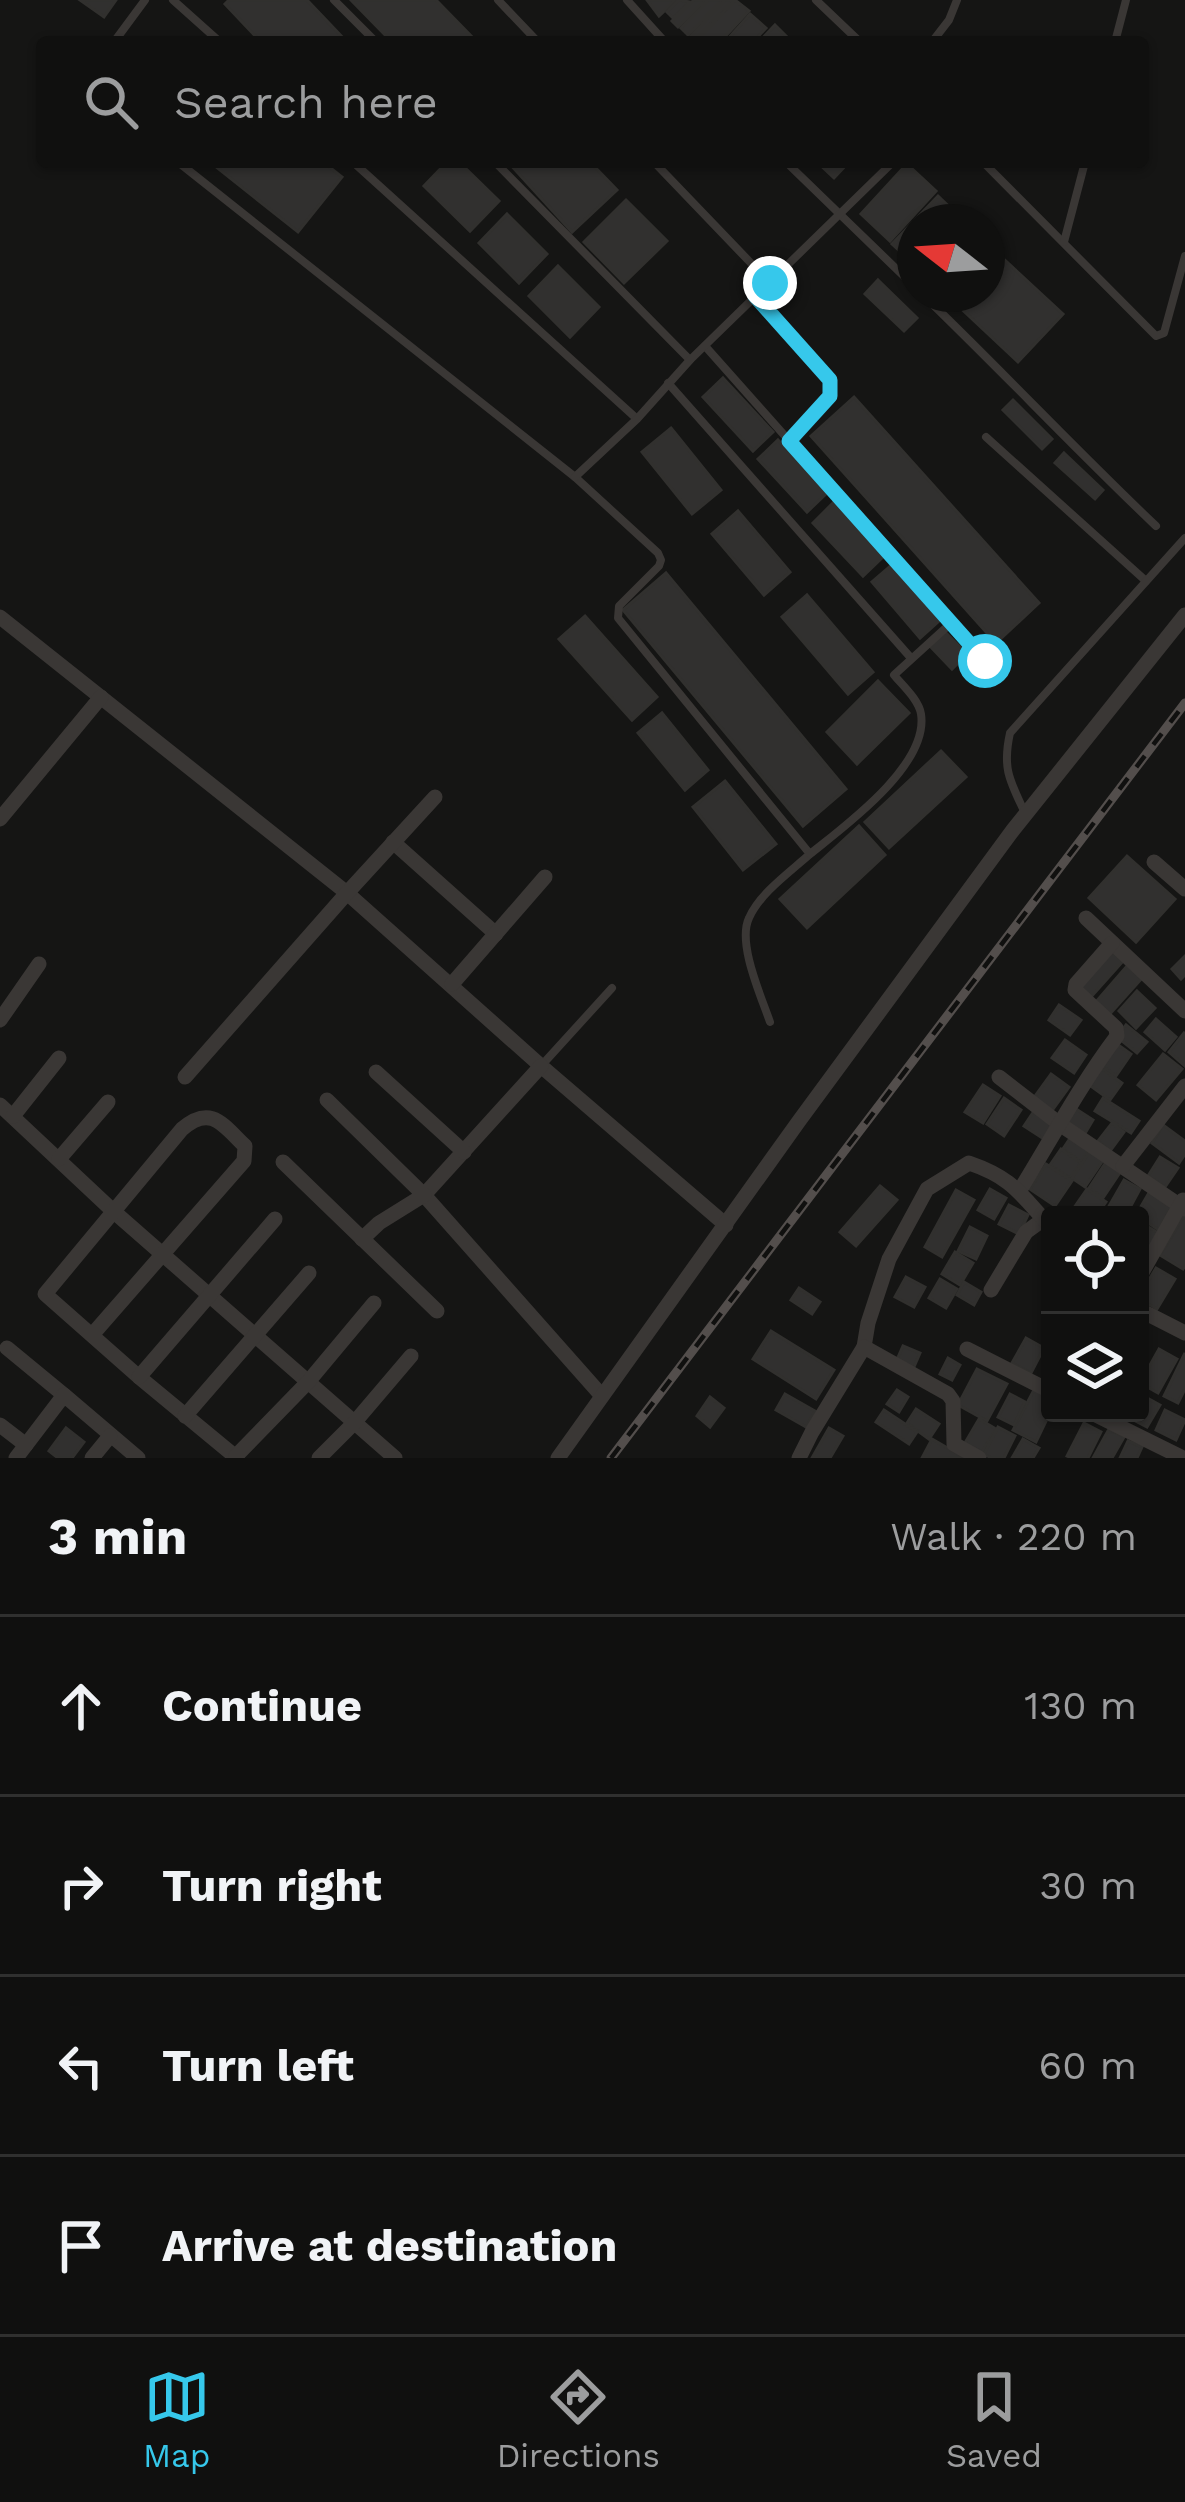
<!DOCTYPE html>
<html lang="en">
<head>
<meta charset="utf-8">
<style>
	:root { --surface:#10100f; --page:#191918; --text:#f1f3f6; --muted:#9c9d9e; --line:#30302f; --accent:#36c8eb }
	body { margin:0; font-family:"Work Sans",sans-serif; background:var(--page); color:var(--text) }
	.controls { position:absolute; right:36px; bottom:36px; display:grid; overflow:hidden; border-radius:12px; box-shadow:0 3px 9px #0004 }
	.controls button { width:108px; height:108px; display:grid; place-items:center; padding:0; border:0; border-bottom:3px solid var(--line); background:var(--surface); color:var(--text); font:60px sans-serif }
	.compass { position:absolute; left:897px; top:204px; width:108px; height:108px; border-radius:50%; background:var(--surface); box-shadow:0 3px 9px #0004; rotate:287deg }
	.stop { position:absolute; width:36px; height:36px; margin:-27px; border:9px solid #36c8eb; border-radius:50%; background:#fff }
	.stop.end { background:#36c8eb; border-color:#fff; box-shadow:0 3px 12px #0008 }
	.list { margin:0; padding:0; list-style:none }
	h2 { display:flex; justify-content:space-between; align-items:center; height:156px; margin:0; padding:0 48px; font-size:51px }
	h2 small { font-size:39px; font-weight:400; color:var(--muted) }
	.list li { display:grid; grid-template-columns:78px 1fr auto; gap:36px; align-items:center; box-sizing:border-box; height:180px; padding:0 48px; border-top:3px solid var(--line) }
	.list b { display:block; font-size:45px; white-space:nowrap }
	.list em { font-size:39px; font-style:normal; color:var(--muted) }
	.icon { flex:none; width:66px; height:66px; fill:none; stroke:currentColor; stroke-width:2; stroke-linecap:round; stroke-linejoin:round }
	.map { position:relative; flex:none; width:1185px; height:1458px; overflow:hidden }
	.search { position:absolute; background:var(--surface); box-shadow:0 3px 9px #0004; left:36px; right:36px; top:36px; height:132px; display:flex; align-items:center; gap:30px; box-sizing:border-box; padding:0 42px; border-radius:12px; color:var(--muted); font-size:45px }
	.sheet { height:876px; background:var(--surface) }
	nav { display:flex; justify-content:space-around; align-items:center; box-sizing:border-box; height:168px; border-top:3px solid var(--line); background:var(--surface); font-size:33px; color:var(--muted) }
	nav a { display:grid; justify-items:center; gap:6px }
	nav .on { color:var(--accent) }
	.map>svg:first-child { display:block }
	.building { fill:#31302f; stroke:#31302e; stroke-width:3 }
	.lines { fill:none; stroke-linecap:round; stroke-linejoin:round }
	.service { stroke:#3a3735; stroke-width:8 }
	.minor { stroke:#3a3735; stroke-width:15 }
	.rail-casing { stroke:#534e4c; stroke-width:9 }
	.rail { stroke:#10100f; stroke-width:4.5; stroke-dasharray:14; stroke-linecap:butt }
	.route { stroke:#36c8eb; stroke-width:15 }
</style>
</head>
<body>
<div class="map">
<svg width="1185" height="1458" viewBox="0 0 1185 1458">
	<rect width="100%" height="100%" fill="#151514"/>
	<g class="building">
		<polygon points="80,0 116,0 104,17"/>
		<polygon points="229,0 307,0 347,42 261,42 225,4"/>
		<polygon points="351,0 436,0 477,42 392,42"/>
		<polygon points="647,0 676,0 659,16"/>
		<polygon points="679,0 690,2 673,18 667,12"/>
		<polygon points="694,0 706,0 678,27 672,21"/>
		<polygon points="708,0 723,0 688,35 681,28"/>
		<polygon points="725,0 733,0 693,42 689,42 687,40"/>
		<polygon points="735,0 749,11 720,42 695,42"/>
		<polygon points="750,14 766,28 753,42 725,42"/>
		<polygon points="775,25 792,42 759,42"/>
		<polygon points="210,162 323,162 342,177 298,232"/>
		<polygon points="447,162 459,162 499,201 470,231 424,186"/>
		<polygon points="508,162 590,162 617,190 572,232"/>
		<polygon points="817,162 849,162 834,178"/>
		<polygon points="907,164 936,191 890,241 861,214"/>
		<polygon points="938,196 961,218 957,222 915,222 915,265 892,244"/>
		<polygon points="626,200 667,241 624,283 584,242"/>
		<polygon points="507,214 547,254 519,283 479,243"/>
		<polygon points="995,251 1063,314 1018,362 951,299 955,294 987,294 987,260"/>
		<polygon points="558,266 599,307 570,337 529,296"/>
		<polygon points="878,280 917,318 904,331 865,294"/>
		<polygon points="723,378 773,432 753,451 703,397"/>
		<polygon points="854,397 1039,603 996,643 811,436"/>
		<polygon points="1013,400 1052,439 1042,449 1003,410"/>
		<polygon points="671,428 721,490 692,514 642,452"/>
		<polygon points="778,440 827,493 807,512 758,459"/>
		<polygon points="1064,453 1103,490 1095,499 1055,463"/>
		<polygon points="833,503 884,556 863,576 813,523"/>
		<polygon points="738,511 790,572 764,595 712,534"/>
		<polygon points="893,564 940,620 920,638 872,582"/>
		<polygon points="666,573 846,789 803,826 623,610"/>
		<polygon points="807,595 873,672 848,694 782,617"/>
		<polygon points="585,616 657,697 632,720 559,639"/>
		<polygon points="945,632 967,654 952,669 930,646"/>
		<polygon points="878,681 909,713 857,764 827,732"/>
		<polygon points="662,713 708,770 685,790 638,733"/>
		<polygon points="941,751 966,777 889,848 865,822"/>
		<polygon points="725,781 776,844 743,870 693,807"/>
		<polygon points="859,826 885,855 807,928 780,899"/>
		<polygon points="1127,856 1175,899 1136,942 1089,898"/>
		<polygon points="1111,950 1123,961 1089,999 1077,988"/>
		<polygon points="1185,956 1185,975 1181,979 1172,969"/>
		<polygon points="1128,965 1142,978 1108,1016 1094,1004"/>
		<polygon points="1137,991 1155,1008 1136,1028 1119,1011"/>
		<polygon points="1059,1005 1081,1020 1070,1035 1049,1020"/>
		<polygon points="1156,1019 1176,1037 1165,1050 1145,1032"/>
		<polygon points="1126,1025 1147,1042 1137,1053 1117,1037"/>
		<polygon points="1184,1033 1185,1034 1185,1066 1169,1052"/>
		<polygon points="1065,1040 1086,1055 1074,1073 1052,1058"/>
		<polygon points="1114,1042 1131,1054 1116,1076 1099,1064"/>
		<polygon points="1163,1054 1182,1069 1156,1100 1138,1085"/>
		<polygon points="1097,1065 1122,1083 1110,1100 1085,1082"/>
		<polygon points="1051,1074 1069,1087 1051,1112 1033,1099"/>
		<polygon points="983,1085 1000,1096 983,1123 965,1112"/>
		<polygon points="1004,1098 1021,1110 1004,1136 987,1124"/>
		<polygon points="1103,1098 1139,1121 1131,1133 1095,1111"/>
		<polygon points="1073,1107 1093,1120 1084,1135 1065,1121"/>
		<polygon points="1034,1111 1057,1127 1047,1141 1024,1126"/>
		<polygon points="1112,1123 1124,1132 1110,1151 1098,1141"/>
		<polygon points="1163,1125 1185,1141 1185,1154 1179,1163 1152,1143"/>
		<polygon points="1073,1134 1091,1147 1081,1162 1063,1149"/>
		<polygon points="1061,1149 1081,1163 1070,1178 1050,1165"/>
		<polygon points="1091,1150 1104,1159 1085,1187 1072,1178"/>
		<polygon points="1160,1157 1178,1168 1165,1187 1148,1176"/>
		<polygon points="1106,1162 1121,1171 1103,1198 1089,1188"/>
		<polygon points="1046,1164 1072,1181 1055,1206 1030,1189"/>
		<polygon points="1124,1180 1140,1189 1126,1215 1120,1215 1108,1208"/>
		<polygon points="880,1186 897,1200 856,1246 840,1232"/>
		<polygon points="990,1189 1006,1198 994,1219 978,1210"/>
		<polygon points="1087,1189 1106,1202 1097,1215 1069,1215"/>
		<polygon points="956,1190 974,1200 942,1257 925,1247"/>
		<polygon points="1150,1191 1173,1205 1159,1230 1136,1215"/>
		<polygon points="1009,1205 1028,1215 1019,1234 999,1224"/>
		<polygon points="1185,1214 1185,1266 1183,1269 1160,1255"/>
		<polygon points="1140,1222 1160,1234 1145,1258 1140,1255"/>
		<polygon points="970,1227 987,1236 976,1259 958,1251"/>
		<polygon points="955,1252 973,1263 960,1285 942,1274"/>
		<polygon points="1156,1268 1175,1279 1157,1309 1140,1299 1140,1295"/>
		<polygon points="906,1277 925,1287 914,1307 895,1297"/>
		<polygon points="940,1279 957,1289 946,1308 929,1298"/>
		<polygon points="964,1282 981,1292 974,1305 957,1295"/>
		<polygon points="799,1288 820,1302 812,1314 791,1300"/>
		<polygon points="771,1331 834,1370 816,1399 753,1359"/>
		<polygon points="1026,1338 1044,1348 1031,1373 1012,1363"/>
		<polygon points="903,1346 920,1353 913,1369 896,1362"/>
		<polygon points="1159,1349 1177,1359 1158,1393 1140,1383"/>
		<polygon points="1185,1353 1185,1389 1178,1403 1164,1396"/>
		<polygon points="948,1358 960,1365 952,1380 940,1374"/>
		<polygon points="977,1369 1007,1384 987,1421 958,1405"/>
		<polygon points="1035,1388 1050,1395 1050,1413 1036,1442 1013,1430"/>
		<polygon points="897,1390 908,1397 899,1412 887,1404"/>
		<polygon points="785,1394 815,1411 806,1427 776,1410"/>
		<polygon points="1010,1394 1025,1402 1014,1425 998,1417"/>
		<polygon points="1140,1394 1160,1405 1147,1427 1122,1414 1140,1413"/>
		<polygon points="710,1397 724,1408 710,1427 697,1416"/>
		<polygon points="916,1409 939,1424 929,1439 907,1423"/>
		<polygon points="884,1410 917,1432 909,1444 876,1422"/>
		<polygon points="1165,1410 1185,1420 1176,1440 1156,1430"/>
		<polygon points="979,1419 996,1429 982,1452 965,1443"/>
		<polygon points="1084,1423 1101,1432 1088,1458 1071,1458 1067,1456"/>
		<polygon points="998,1427 1015,1436 1004,1458 991,1458 984,1454"/>
		<polygon points="66,1428 84,1442 72,1458 58,1458 49,1451"/>
		<polygon points="829,1428 843,1436 830,1458 812,1458"/>
		<polygon points="1109,1429 1124,1437 1112,1458 1093,1458"/>
		<polygon points="932,1439 965,1458 922,1458"/>
		<polygon points="1023,1439 1039,1448 1033,1458 1012,1458"/>
		<polygon points="1128,1441 1142,1447 1137,1458 1120,1458"/>
	</g>
	<g class="lines">
		<g class="service">
			<polyline points="173,0 220,42"/>
			<polyline points="334,0 376,42"/>
			<polyline points="498,0 538,42"/>
			<polyline points="627,0 665,42"/>
			<polyline points="816,0 860,42"/>
			<polyline points="114,42 145,0"/>
			<polyline points="932,42 949,20 957,0"/>
			<polyline points="1115,42 1126,0"/>
			<path d="M 178,162 L 575,477 L 658,553 L 661,560 L 659,566 L 619,606 L 618,618 L 810,854 C 790,872 760,893 749,918 C 737,943 761,996 770,1022"/>
			<polyline points="353,162 636,418"/>
			<polyline points="495,162 690,360"/>
			<polyline points="654,162 770,283"/>
			<polyline points="786,162 915,287"/>
			<polyline points="983,162 1156,336 1164,333 1185,256"/>
			<polyline points="1064,242 1085,162"/>
			<path d="M 922,294 C 1001,370 1076,450 1156,526"/>
			<polyline points="755,297 830,380 829,396 789,441"/>
			<polyline points="705,346 985,661"/>
			<polyline points="668,383 911,658"/>
			<polyline points="986,437 1146,581"/>
			<polyline points="575,477 637,419 690,360 893,162"/>
			<path d="M 1025,813 C 1010,781 1002,769 1010,733 L 1185,538"/>
			<path d="M 810,854 C 845,826 929,765 921,714 C 919,700 903,686 894,675 L 950,624"/>
			<polyline points="541,1066 612,988"/>
		</g>
		<g class="minor">
			<polyline points="0,617 347,893 541,1066 726,1225"/>
			<polyline points="0,819 101,697"/>
			<polyline points="393,842 496,934"/>
			<polyline points="1154,862 1185,889"/>
			<polyline points="1086,918 1185,1011"/>
			<polyline points="452,984 545,877"/>
			<polyline points="0,1020 39,964"/>
			<polyline points="541,1066 424,1195 602,1396"/>
			<polyline points="376,1072 464,1152"/>
			<polyline points="185,1077 347,893 435,797"/>
			<polyline points="999,1077 1061,1125 1185,1209"/>
			<polyline points="327,1100 424,1195 379,1223 362,1239"/>
			<polyline points="0,1105 112,1210 395,1458"/>
			<polyline points="13,1116 59,1058"/>
			<polyline points="59,1159 108,1102"/>
			<polyline points="283,1162 437,1311"/>
			<polyline points="1123,1166 1185,1086"/>
			<path d="M 1020,1190 C 1052,1138 1080,1085 1117,1036 L 1116,1028 L 1075,990 L 1076,984 L 1112,943"/>
			<polyline points="1140,1276 1183,1200"/>
			<polyline points="991,1290 1026,1232 1044,1219"/>
			<polyline points="1140,1310 1185,1333"/>
			<path d="M 92,1335 L 244,1161 L 245,1146 C 223,1125 211,1104 182,1129 L 45,1294 L 139,1377 L 237,1458"/>
			<path d="M 864,1347 L 868,1323 L 889,1259 L 927,1189 L 969,1163 C 1013,1178 1020,1194 1050,1226"/>
			<polyline points="7,1348 64,1395"/>
			<polyline points="967,1349 1050,1391"/>
			<polyline points="139,1377 275,1219"/>
			<polyline points="1092,1413 1181,1457"/>
			<polyline points="185,1416 309,1273"/>
			<polyline points="0,1425 26,1445"/>
			<polyline points="236,1456 308,1382 374,1303"/>
			<polyline points="16,1458 64,1395 138,1458"/>
			<polyline points="92,1458 110,1436"/>
			<polyline points="319,1458 354,1423 411,1356"/>
			<polyline points="558,1458 799,1121 1013,830 1185,615"/>
			<polyline points="799,1458 812,1432 864,1347 948,1394 953,1401 954,1444 979,1458"/>
		</g>
		<defs>
			<polyline id="rail" points="611,1458 1185,703"/>
		</defs>
		<use href="#rail" class="rail-casing"/>
		<use href="#rail" class="rail"/>
	</g>
	<g class="lines">
		<polyline class="route" points="770,283 755,296 830,380 830,396 789,441 985,661"/>
	</g>
</svg>
<div class="controls">
<button><svg class="icon" aria-label="locate" viewBox="0 0 24 24"><circle cx="12" cy="12" r="6"/><path d="M12 2v4M12 18v4M2 12h4M18 12h4"/></svg></button>
<button><svg class="icon" aria-label="layers" viewBox="0 0 24 24"><path d="M12 4l9 5-9 5-9-5zM3 14l9 5 9-5"/></svg></button>
</div>
<svg class="compass" viewBox="-18 -18 36 36"><path d="M0-13l5 13h-10z" fill="#e53935"/><path d="M0 13l5-13h-10z" fill="#9c9d9e"/></svg>
<div class="stop" style="left:985px;top:661px"></div>
<div class="stop end" style="left:770px;top:283px"></div>
<div class="search"><svg class="icon" aria-label="search" viewBox="0 0 24 24"><circle cx="10" cy="10" r="6"/><path d="M15 15l6 6"/></svg>Search here</div>
</div>
<section class="sheet">
<h2>3 min<small>Walk · 220 m</small></h2>
<ul class="list">
<li><svg class="icon" aria-label="ahead" viewBox="0 0 24 24"><path d="M12 20V5M6 11l6-6 6 6"/></svg><div><b>Continue</b></div><em>130 m</em></li>
<li><svg class="icon" aria-label="right" viewBox="0 0 24 24"><path d="M7 20v-9h11M14 6l5 5-5 5"/></svg><div><b>Turn right</b></div><em>30 m</em></li>
<li><svg class="icon" aria-label="left" viewBox="0 0 24 24"><path d="M17 20v-9H6M10 6l-5 5 5 5"/></svg><div><b>Turn left</b></div><em>60 m</em></li>
<li><svg class="icon" aria-label="arrive" viewBox="0 0 24 24"><path d="M6 21V4h12l-3 4 3 4H6"/></svg><div><b>Arrive at destination</b></div></li>
</ul>
</section>
<nav>
<a class="on"><svg class="icon" aria-label="map" viewBox="0 0 24 24"><path d="M3 6l6-2 6 2 6-2v14l-6 2-6-2-6 2zM9 4v14M15 6v14"/></svg>Map</a>
<a><svg class="icon" aria-label="directions" viewBox="0 0 24 24"><path d="M12 3l9 9-9 9-9-9zM9 14v-3h6M13 9l2 2-2 2"/></svg>Directions</a>
<a><svg class="icon" aria-label="saved" viewBox="0 0 24 24"><path d="M7 4h10v16l-5-4-5 4z"/></svg>Saved</a>
</nav>
</body>
</html>
